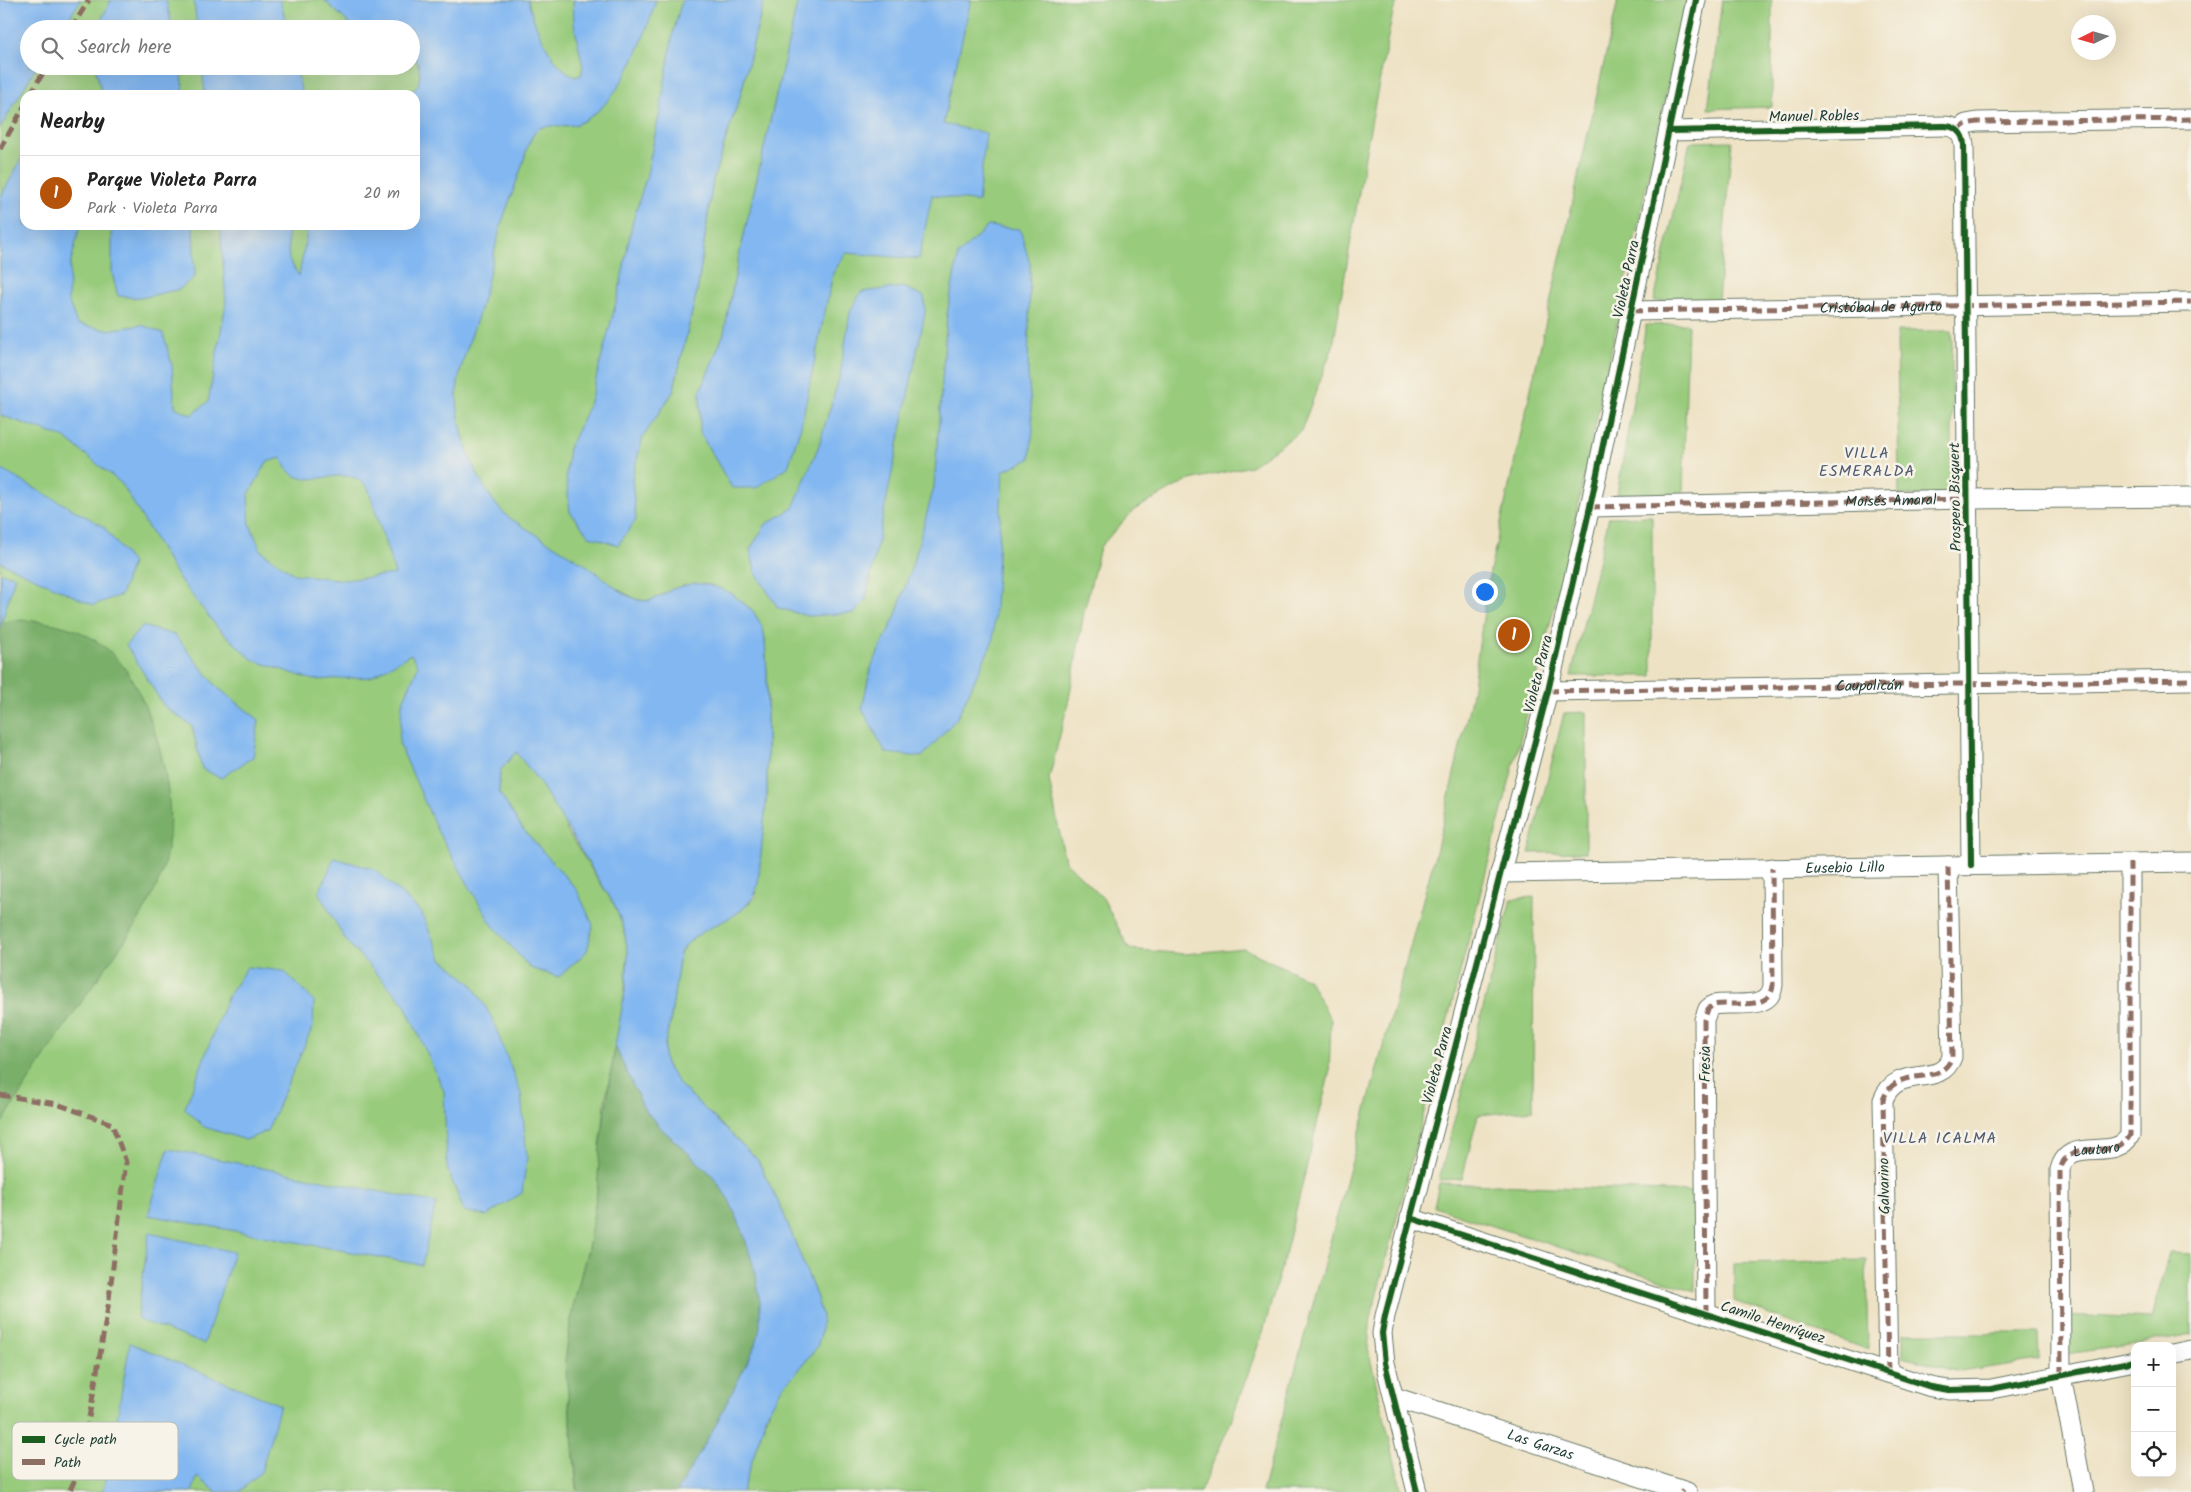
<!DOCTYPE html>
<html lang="en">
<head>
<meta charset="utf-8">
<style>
	:root { --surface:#fff; --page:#f2f2f2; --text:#222; --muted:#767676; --line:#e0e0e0; --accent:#b45309 }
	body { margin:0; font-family:Kalam,sans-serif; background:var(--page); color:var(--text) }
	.controls { position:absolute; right:15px; bottom:15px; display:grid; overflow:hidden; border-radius:10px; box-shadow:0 5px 20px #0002 }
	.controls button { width:45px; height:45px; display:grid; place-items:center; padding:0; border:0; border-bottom:1px solid var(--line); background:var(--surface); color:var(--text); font:25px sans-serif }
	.compass { position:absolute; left:2071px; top:15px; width:45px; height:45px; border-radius:50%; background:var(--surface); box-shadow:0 5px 20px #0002; rotate:265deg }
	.you { position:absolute; left:1484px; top:591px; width:18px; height:18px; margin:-12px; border:4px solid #fff; border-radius:50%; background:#1a73e8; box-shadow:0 0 0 8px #1a73e833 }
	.badge { display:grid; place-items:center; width:32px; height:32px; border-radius:50%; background:var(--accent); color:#fff; font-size:16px; font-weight:700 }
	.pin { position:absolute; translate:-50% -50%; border:2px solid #fff; box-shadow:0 1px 5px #0006 }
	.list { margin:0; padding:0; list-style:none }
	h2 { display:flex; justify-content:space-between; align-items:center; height:65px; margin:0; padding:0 20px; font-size:21px }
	h2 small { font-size:16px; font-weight:400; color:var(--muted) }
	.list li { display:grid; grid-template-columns:32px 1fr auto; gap:15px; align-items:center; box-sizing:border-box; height:75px; padding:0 20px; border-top:1px solid var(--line) }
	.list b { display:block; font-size:19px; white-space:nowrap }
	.list p { margin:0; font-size:16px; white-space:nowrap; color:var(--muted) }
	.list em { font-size:16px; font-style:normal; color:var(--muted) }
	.icon { flex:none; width:28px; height:28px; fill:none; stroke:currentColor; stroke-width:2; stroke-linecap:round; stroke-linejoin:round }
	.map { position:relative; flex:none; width:2191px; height:1492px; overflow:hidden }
	.search { position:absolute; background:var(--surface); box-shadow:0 5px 20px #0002; left:20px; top:20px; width:400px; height:55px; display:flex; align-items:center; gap:12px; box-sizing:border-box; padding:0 18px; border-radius:28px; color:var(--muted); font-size:19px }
	.panel { position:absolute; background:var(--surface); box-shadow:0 5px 20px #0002; left:20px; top:90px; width:400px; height:140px; border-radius:15px }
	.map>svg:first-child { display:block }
	.green { fill:#98cb7b; stroke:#5c8458; fill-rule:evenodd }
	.forest { fill:#7aaf6b; stroke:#4c7650 }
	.water { fill:#82b7f1; stroke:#507a92; fill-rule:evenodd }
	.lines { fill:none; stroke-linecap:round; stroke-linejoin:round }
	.street-casing { stroke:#677766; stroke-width:21 }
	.street { stroke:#fff; stroke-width:19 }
	.quiet { stroke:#8d6e63; stroke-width:5; stroke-dasharray:10 5; stroke-linecap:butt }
	.cycleway-casing { stroke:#f7f3e8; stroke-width:9 }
	.cycleway { stroke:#1b5e20; stroke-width:6 }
	.labels { text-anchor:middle; stroke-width:5; stroke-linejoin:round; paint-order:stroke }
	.street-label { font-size:15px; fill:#1f3d34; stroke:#f7f3e8 }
	.neighbourhood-label { font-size:16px; letter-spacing:1px; fill:#505c71; stroke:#f7f3e8 }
	.key { fill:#f7f3e8; stroke:#b6bcb2; stroke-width:1 }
	.key-label { font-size:14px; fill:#1f3d34 }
</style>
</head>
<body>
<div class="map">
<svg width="2191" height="1492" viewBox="0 0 2191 1492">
	<rect width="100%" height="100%" fill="#f7f3e8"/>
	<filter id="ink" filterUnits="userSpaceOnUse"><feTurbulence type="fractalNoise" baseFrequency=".02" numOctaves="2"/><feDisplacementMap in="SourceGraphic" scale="10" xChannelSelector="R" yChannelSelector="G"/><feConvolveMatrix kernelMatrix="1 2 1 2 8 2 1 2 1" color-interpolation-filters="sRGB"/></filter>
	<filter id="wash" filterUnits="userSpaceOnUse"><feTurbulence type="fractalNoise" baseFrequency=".0096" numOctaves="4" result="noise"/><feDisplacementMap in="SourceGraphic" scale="20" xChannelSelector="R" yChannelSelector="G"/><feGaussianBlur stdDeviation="1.12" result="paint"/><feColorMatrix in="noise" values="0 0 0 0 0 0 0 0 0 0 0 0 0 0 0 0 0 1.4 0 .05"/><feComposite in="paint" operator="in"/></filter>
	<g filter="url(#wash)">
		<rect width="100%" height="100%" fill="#eee2c4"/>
		<g class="green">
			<path d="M 0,0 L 746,0 L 656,418 L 673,392 L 698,287 L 713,179 L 741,93 L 764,0 L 1398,0 L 1393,12 L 1368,139 L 1333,346 L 1301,431 L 1251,466 L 1186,481 L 1134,510 L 1100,547 L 1084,612 L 1069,699 L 1049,779 L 1065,861 L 1103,898 L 1129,949 L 1185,954 L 1243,948 L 1308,979 L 1331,1020 L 1329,1075 L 1287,1247 L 1263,1332 L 1229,1426 L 1200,1492 L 742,1492 L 751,1461 L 773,1400 L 782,1387 L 808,1359 L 817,1298 L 783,1212 L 757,1159 L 681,1086 L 669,1070 L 664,1058 L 665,1043 L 670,1023 L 680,953 C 696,926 734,921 755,897 L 767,793 L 767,673 L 765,640 L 753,611 L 731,593 L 672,589 L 659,597 L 648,601 L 638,600 L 619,590 L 566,829 L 615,906 L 624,929 L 628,953 L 623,1010 L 605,1101 L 597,1192 L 589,1244 L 573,1307 L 565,1361 L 577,1492 L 0,1492 ZM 29,29 L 411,29 L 411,66 L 29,66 ZM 25,95 L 415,95 L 415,225 L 25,225 Z"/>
			<polygon points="1618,0 1686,0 1566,562 1371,1317 1368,1349 1402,1492 1262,1492 1437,848 1471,699 1490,571"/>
			<polygon points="1722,0 1772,0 1772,107 1708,109"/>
			<polygon points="1732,141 1718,300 1654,301 1690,142"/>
			<polygon points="1688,324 1683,494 1617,494 1646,325"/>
			<polygon points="1897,331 1952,331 1952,495 1899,495"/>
			<polygon points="1652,516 1652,676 1571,676 1609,517"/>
			<polygon points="1586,712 1586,852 1529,853 1564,713"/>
			<polygon points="1534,897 1533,1110 1478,1115 1462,1179 1439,1180 1511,899"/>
			<polygon points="1439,1183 1695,1192 1695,1291 1434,1207"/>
			<polygon points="2169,1253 2191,1254 2191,1334 2151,1342 2066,1354 2063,1315 2152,1319"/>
			<polygon points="1866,1260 1868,1350 1734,1301 1734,1263"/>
			<polygon points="1903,1333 2038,1333 2039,1360 1960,1372 1903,1357"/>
		</g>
		<g class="forest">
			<path d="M 15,620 C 76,621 116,641 141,697 C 162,743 177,805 166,856 C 157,902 123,943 96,981 C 63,1028 31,1076 0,1126 L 0,623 Z"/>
			<polygon points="615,1046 644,1109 662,1129 712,1175 729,1200 742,1229 756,1274 760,1302 760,1327 756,1345 714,1428 677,1492 578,1492 565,1361 573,1307 589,1244 597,1192 600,1145"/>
		</g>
		<g class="water">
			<polygon points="0,0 81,0 62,29 29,29 29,66 37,66 0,128"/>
			<polygon points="111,0 166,0 173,29 99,29 101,20"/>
			<polygon points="194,0 280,0 288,29 197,29"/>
			<path d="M 324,0 L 528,0 C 533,24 552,67 575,77 L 581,75 L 583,67 L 574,24 L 573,0 L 656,0 C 645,39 618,109 577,124 C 566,128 544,123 537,130 C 528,139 525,157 521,169 C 515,187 508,204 502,222 C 494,250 489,278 481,306 C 473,334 457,369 457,397 C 458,436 479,491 508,517 L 586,565 L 624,594 L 638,600 L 648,601 L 659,597 L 672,589 L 694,583 L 710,585 L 731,593 L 753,611 L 762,626 L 765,640 L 767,673 L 767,793 L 758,884 C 749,924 699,921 680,953 L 670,1023 L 665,1043 L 664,1058 L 669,1070 L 681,1086 L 757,1159 L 783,1212 L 817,1298 L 822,1316 L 821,1333 L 817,1347 L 798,1371 L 782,1387 L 767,1414 L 742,1492 L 677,1492 L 714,1428 L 756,1345 L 760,1327 L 760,1302 L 756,1274 L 742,1229 L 729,1200 L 712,1175 L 662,1129 L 644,1109 L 615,1046 L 626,986 L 628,953 L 624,929 L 615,906 L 541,785 L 516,752 L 500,771 L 499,792 L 522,828 L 577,890 L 593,925 L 587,951 L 559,977 L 530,968 L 490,922 L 437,830 L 399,743 L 402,704 L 418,666 L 411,654 L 371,677 L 313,680 L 253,660 L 217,627 L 177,576 L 122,484 L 65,438 L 0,415 L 0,198 L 25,152 L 25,225 L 80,225 L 70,266 L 68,300 L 77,324 L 107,330 L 142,325 L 163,333 L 172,365 L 175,407 L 191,415 L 208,402 L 226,303 L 220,225 L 287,225 L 289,260 L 299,276 L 308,225 L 415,225 L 415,95 L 408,95 L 418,85 L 420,74 L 418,64 L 411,53 L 411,29 L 355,29 ZM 281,458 C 283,461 284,465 286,468 C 306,495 348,459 368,488 L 395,574 L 345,580 L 294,574 L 261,551 L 250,524 L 248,496 L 267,462 Z"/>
			<polygon points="682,0 764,0 741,93 713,179 698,287 673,392 643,437 632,478 636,520 618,545 589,536 570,512 566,474 569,448 589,405 619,291 632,224 646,178 659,116 673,33"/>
			<polygon points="798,0 971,0 943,124 986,133 978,202 932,195 919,259 846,253 833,273 801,426 788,467 756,488 732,488 700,433 700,392 724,333 737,265"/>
			<polygon points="95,66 181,66 184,95 102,95"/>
			<polygon points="202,66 296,66 302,95 205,95"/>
			<polygon points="112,225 193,225 195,276 180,289 141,298 118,296 112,273"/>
			<polygon points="988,226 1020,229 1030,264 1028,374 1033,429 1030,459 1003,471 993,641 957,718 922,757 886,753 862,709 870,670 896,615 916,553 934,487 947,315 958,255"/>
			<polygon points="903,287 924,296 925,313 866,599 855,613 808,616 778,608 755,572 750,549 766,524 793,508 819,445 840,375 850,312 861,292"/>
			<polygon points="0,469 103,526 132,563 121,595 93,605 0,562"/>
			<polygon points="0,573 15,576 0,628"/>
			<polygon points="142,626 175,635 217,687 259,720 253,757 221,778 202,769 192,726 164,706 126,645"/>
			<polygon points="334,858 374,869 421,912 441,958 472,984 492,1018 521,1094 527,1157 522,1193 486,1216 464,1211 447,1168 444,1091 404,1003 346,941 319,893"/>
			<polygon points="247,967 284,971 314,1001 313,1026 267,1131 246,1140 204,1127 185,1108 227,998"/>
			<polygon points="168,1149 436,1203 422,1265 148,1215"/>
			<polygon points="149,1233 234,1252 204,1344 137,1319"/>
			<polygon points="130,1343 280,1405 261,1472 239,1492 217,1492 197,1477 192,1492 102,1492 107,1476"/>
		</g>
	</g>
	<g filter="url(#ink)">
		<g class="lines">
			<defs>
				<g id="street">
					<polyline points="1958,130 1966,124 1977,122 2191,119"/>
					<path d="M 1669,131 L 1944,126 C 1956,126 1963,133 1964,145 L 1971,865"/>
					<polyline points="1632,311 2191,302"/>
					<polyline points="1590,507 1967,499 2191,497"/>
					<path id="s1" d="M 1548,691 L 2191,680"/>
					<path id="s2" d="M 1500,873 L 2191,862"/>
					<polyline points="1410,1218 1931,1387 1949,1390 1991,1389 2135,1361"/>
					<path d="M 1706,1314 L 1704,1020 L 1708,1009 L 1713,1005 C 1732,1001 1771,1012 1773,985 L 1772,868"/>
					<polyline points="2172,1354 2191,1350"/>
					<path d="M 1888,1373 L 1883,1100 C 1897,1062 1940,1090 1952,1057 L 1948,866"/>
					<path id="s3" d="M 1394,1397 L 1687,1492"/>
					<polyline points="1417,1492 1385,1363 1382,1333 1385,1316 1548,691 1590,507 1696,0"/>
					<path d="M 2083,1492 L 2061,1376 L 2060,1170 C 2069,1133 2115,1164 2130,1135 L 2130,863"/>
				</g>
			</defs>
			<use href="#street" class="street-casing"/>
			<use href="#street" class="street"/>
			<g class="quiet">
				<polyline points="71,29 89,0"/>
				<polyline points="30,95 47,66"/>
				<polyline points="1958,130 1966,124 1977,122 2191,119"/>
				<polyline points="0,149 25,105"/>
				<path id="s4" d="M 1632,311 L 2191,302"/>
				<path id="s5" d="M 1590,507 L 1967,499"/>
				<polyline points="1548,691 2191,680"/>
				<polyline points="0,1095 57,1104 112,1124 126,1162 108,1307 92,1401 79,1471 69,1492"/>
				<path d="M 1706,1314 L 1704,1020 L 1708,1009 L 1713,1005 C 1732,1001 1771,1012 1773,985 L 1772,868"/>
				<path d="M 1888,1373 L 1883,1100 C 1897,1062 1940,1090 1952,1057 L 1948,866"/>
				<path id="s6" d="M 2061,1376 L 2060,1170 C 2069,1133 2115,1164 2130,1135 L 2130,863"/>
				<polyline points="1682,1492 1683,1491"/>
			</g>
			<defs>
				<g id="cycleway">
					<path d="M 1669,131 L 1944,126 C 1956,126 1963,133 1964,145 L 1971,865"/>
					<polyline points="1410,1218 1931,1387 1949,1390 1991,1389 2135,1361"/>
					<polyline points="1417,1492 1385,1363 1382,1333 1385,1316 1548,691 1590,507 1696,0"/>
				</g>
			</defs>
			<use href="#cycleway" class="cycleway-casing"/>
			<use href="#cycleway" class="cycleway"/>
		</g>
	</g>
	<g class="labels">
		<g class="street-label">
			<text transform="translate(1814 116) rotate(-1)" y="5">Manuel Robles</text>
			<text transform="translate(1626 279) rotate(-78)" y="5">Violeta Parra</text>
			<text dy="5" stroke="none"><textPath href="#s4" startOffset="249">Cristóbal de Agurto</textPath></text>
			<text transform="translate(1955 497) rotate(-91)" y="5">Prospero Bisquert</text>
			<text dy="5" stroke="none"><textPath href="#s5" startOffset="301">Moisés Amaral</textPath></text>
			<text transform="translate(1538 674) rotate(-76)" y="5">Violeta Parra</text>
			<text dy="5" stroke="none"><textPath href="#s1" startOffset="321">Caupolicán</textPath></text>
			<text dy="5" stroke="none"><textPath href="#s2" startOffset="345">Eusebio Lillo</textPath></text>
			<text transform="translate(1705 1064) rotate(-90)" y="5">Fresia</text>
			<text transform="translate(1437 1065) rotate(-75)" y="5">Violeta Parra</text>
			<text dy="5" stroke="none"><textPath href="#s6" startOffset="252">Lautaro</textPath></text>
			<text transform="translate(1884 1186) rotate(-91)" y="5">Galvarino</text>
			<text transform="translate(1773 1322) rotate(18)" y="5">Camilo Henríquez</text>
			<text dy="5" stroke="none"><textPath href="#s3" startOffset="154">Las Garzas</textPath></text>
		</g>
		<g class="neighbourhood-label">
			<text x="1867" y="458">VILLA<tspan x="1867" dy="18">ESMERALDA</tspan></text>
			<text x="1940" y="1143">VILLA ICALMA</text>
		</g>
	</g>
	<rect x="12" y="1422" width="166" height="58" rx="8" class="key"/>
	<rect x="22" y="1436" width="23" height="7" fill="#1b5e20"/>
	<rect x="22" y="1459" width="23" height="6" fill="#8d6e63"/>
	<g class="key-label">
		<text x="54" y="1444">Cycle path</text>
		<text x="54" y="1467">Path</text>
	</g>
</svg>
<div class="controls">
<button>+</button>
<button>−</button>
<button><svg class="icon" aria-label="locate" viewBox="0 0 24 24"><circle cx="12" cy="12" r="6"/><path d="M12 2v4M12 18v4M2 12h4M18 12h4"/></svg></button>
</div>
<svg class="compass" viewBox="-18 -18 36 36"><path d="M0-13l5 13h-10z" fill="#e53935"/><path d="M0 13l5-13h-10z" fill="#767676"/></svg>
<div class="you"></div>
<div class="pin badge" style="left:1514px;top:635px">1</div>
<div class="search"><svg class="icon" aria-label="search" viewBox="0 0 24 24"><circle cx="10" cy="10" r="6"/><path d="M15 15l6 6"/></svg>Search here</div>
<section class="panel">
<h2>Nearby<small></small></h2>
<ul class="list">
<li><span class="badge">1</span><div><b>Parque Violeta Parra</b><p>Park · Violeta Parra</p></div><em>20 m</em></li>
</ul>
</section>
</div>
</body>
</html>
